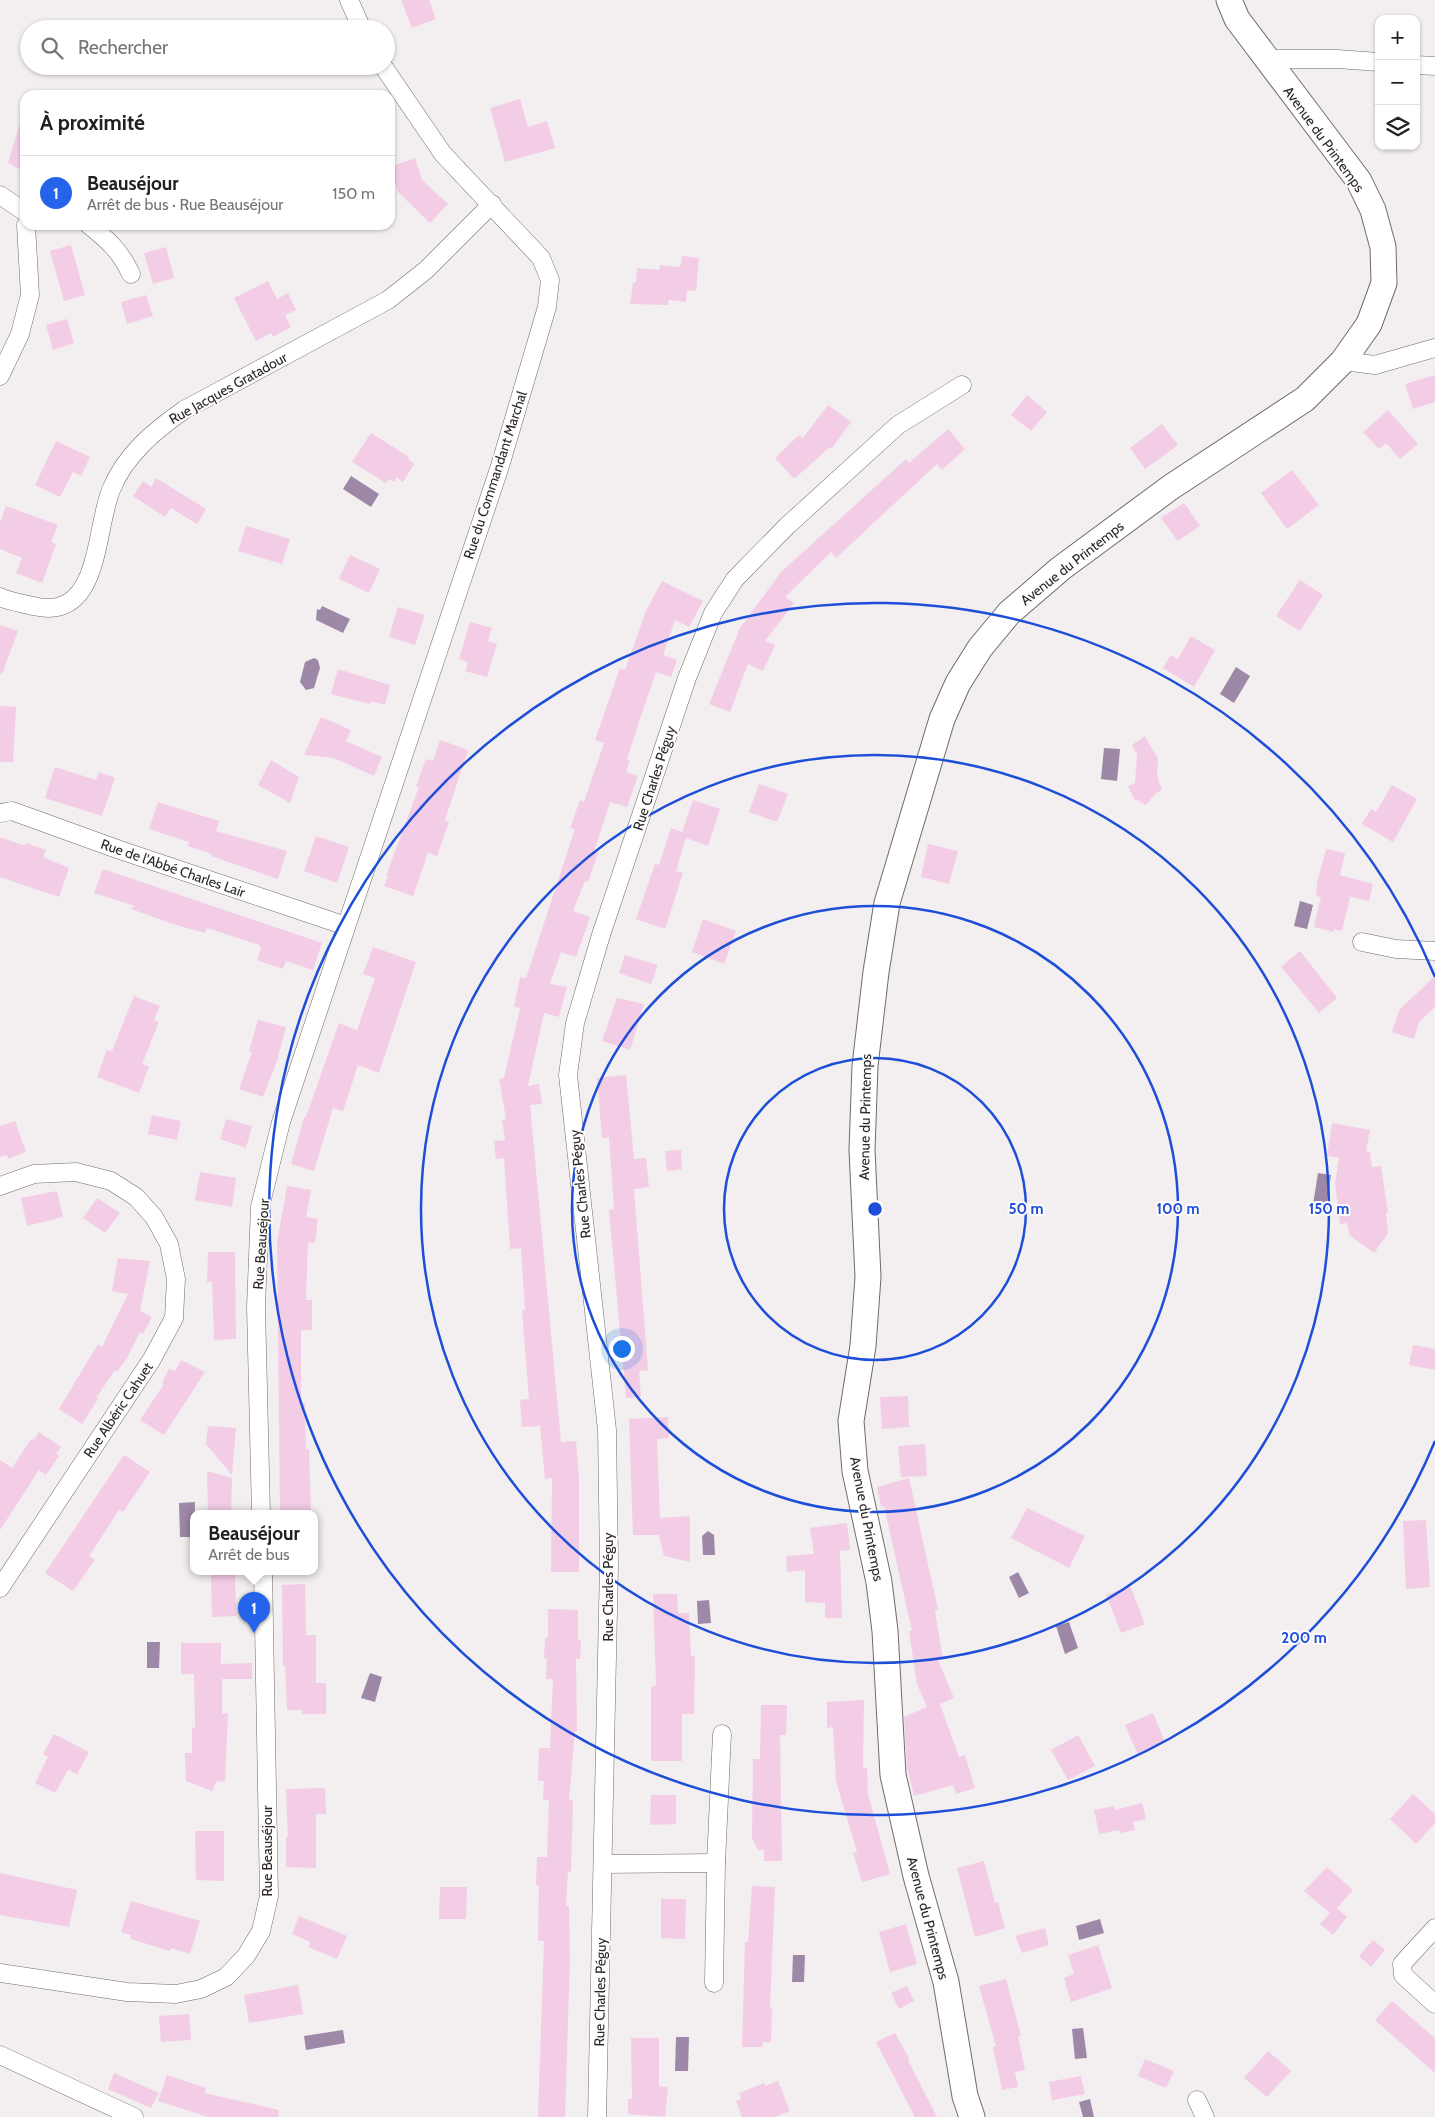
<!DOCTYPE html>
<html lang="fr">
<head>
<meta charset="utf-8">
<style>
	:root { --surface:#fff; --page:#f6f6f6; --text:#202124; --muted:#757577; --line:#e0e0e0; --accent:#2563eb }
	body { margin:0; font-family:Cabin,sans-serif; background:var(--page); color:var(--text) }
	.controls { position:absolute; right:15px; top:15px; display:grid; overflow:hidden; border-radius:10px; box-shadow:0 1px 4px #0004 }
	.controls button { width:45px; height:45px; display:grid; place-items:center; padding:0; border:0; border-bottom:1px solid var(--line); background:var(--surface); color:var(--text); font:25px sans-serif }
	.you { position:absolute; left:621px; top:1348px; width:18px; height:18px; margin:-12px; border:4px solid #fff; border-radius:50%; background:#1a73e8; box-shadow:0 0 0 8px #1a73e833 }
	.badge { display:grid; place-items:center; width:32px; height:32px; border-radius:50%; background:var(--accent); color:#fff; font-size:16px; font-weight:700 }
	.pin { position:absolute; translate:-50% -41px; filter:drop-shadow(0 1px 2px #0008) }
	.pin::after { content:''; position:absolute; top:26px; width:18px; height:15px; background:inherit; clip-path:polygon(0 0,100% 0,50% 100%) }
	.popup { position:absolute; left:190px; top:1510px; width:128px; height:65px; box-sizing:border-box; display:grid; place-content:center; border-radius:10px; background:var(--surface); filter:drop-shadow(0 1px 4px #0005); font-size:16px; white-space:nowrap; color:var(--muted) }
	.popup b { font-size:19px; color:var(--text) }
	.popup::after { content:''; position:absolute; left:50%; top:100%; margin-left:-10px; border:10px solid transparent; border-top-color:var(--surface) }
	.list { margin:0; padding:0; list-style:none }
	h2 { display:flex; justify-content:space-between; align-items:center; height:65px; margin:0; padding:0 20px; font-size:21px }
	h2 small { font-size:16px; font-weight:400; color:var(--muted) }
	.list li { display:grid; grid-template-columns:32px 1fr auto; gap:15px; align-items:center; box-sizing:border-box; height:75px; padding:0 20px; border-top:1px solid var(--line) }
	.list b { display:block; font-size:19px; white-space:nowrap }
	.list p { margin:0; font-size:16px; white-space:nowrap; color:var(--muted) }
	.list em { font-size:16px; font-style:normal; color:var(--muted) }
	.icon { flex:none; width:28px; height:28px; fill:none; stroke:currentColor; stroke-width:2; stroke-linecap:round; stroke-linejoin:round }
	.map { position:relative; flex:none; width:1435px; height:2117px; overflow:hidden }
	.search { position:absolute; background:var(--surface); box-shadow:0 1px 4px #0004; left:20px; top:20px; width:375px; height:55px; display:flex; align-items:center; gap:12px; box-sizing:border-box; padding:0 18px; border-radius:28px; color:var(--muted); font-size:19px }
	.panel { position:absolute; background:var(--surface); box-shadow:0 1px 4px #0004; left:20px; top:90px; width:375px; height:140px; border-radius:15px }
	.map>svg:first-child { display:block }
	.water { fill:#9e88a8 }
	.building { fill:#f3cde6 }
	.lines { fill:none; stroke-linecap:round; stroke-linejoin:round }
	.street-casing { stroke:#6f6b6c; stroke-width:19 }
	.secondary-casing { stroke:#6f6b6c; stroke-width:27 }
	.street { stroke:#fff; stroke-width:18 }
	.secondary { stroke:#fff; stroke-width:25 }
	.ring { fill:none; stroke:#1d4ed8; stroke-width:2.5 }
	.labels { text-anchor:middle; stroke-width:4; stroke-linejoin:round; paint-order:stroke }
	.street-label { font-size:14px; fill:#2a2828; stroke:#fffcfc }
	.centre { fill:#1d4ed8; stroke:#fffcfc; stroke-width:2.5 }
	.ring-label { font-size:15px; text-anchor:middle; font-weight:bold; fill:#1d4ed8; stroke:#fffcfc; stroke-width:4; stroke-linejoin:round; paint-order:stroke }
</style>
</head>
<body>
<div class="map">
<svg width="1435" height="2117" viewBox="0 0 1435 2117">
	<rect width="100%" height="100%" fill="#f3eeef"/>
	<g class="water">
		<polygon points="351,476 379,494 371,507 343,489"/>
		<polygon points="322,606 350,619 343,633 316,620 317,609 320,610"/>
		<polygon points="314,658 318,660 320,668 314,688 306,690 300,682 305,662"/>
		<polygon points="1236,667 1250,676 1234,703 1220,694"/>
		<polygon points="1104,748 1120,749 1117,781 1101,779"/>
		<polygon points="1300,901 1313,905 1307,929 1294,926"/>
		<polygon points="1318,1173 1331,1175 1325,1213 1312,1211"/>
		<polygon points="195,1502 194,1537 180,1537 179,1503"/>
		<polygon points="708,1531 714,1535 715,1555 703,1555 702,1536"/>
		<polygon points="1018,1572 1029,1593 1019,1598 1009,1577"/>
		<polygon points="709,1600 711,1623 698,1624 697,1601"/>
		<polygon points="1069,1622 1078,1648 1065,1654 1056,1626"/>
		<polygon points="147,1642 160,1642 159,1668 147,1668"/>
		<polygon points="370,1673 382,1677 375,1702 361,1698"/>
		<polygon points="1100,1919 1104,1933 1079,1940 1076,1926"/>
		<polygon points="793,1955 805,1955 804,1982 792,1982"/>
		<polygon points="1083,2028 1087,2058 1075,2059 1072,2029"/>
		<polygon points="343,2030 345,2043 306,2050 304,2036"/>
		<polygon points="676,2037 689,2037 688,2071 675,2071"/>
		<polygon points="1090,2099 1094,2117 1083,2117 1079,2102"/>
	</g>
	<g class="building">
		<polygon points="401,0 429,0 436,19 412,28"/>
		<polygon points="520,99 528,127 547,121 555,148 505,162 490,108"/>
		<polygon points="21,120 25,121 25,172 8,163"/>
		<polygon points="415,158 422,180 448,204 430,223 398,192 390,167"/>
		<polygon points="71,245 85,295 64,301 50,251"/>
		<polygon points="166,247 174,278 153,284 144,253"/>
		<polygon points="682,256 699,258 696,291 687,290 686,302 669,300 668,305 630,304 633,283 636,282 637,268 659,270 660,265 680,267"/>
		<polygon points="268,281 277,299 288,293 296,310 285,315 291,327 273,337 271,333 256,341 234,298"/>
		<polygon points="146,295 153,316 127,324 121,302"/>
		<polygon points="67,319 74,343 53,350 46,325"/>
		<polygon points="1435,375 1435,402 1413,409 1405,384"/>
		<polygon points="1027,395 1047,412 1031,431 1011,415"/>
		<polygon points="828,405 851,422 832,448 830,447 794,479 775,458 799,435 803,438"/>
		<polygon points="1388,410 1418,444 1400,459 1386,443 1379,449 1363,432"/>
		<polygon points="1162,424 1178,445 1145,469 1130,448"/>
		<polygon points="948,429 965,449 942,470 937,464 836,558 831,552 785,597 794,603 765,641 775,645 763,671 748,664 730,712 709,704 740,628 781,572 906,459 909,463"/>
		<polygon points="371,433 409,457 408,459 414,464 403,482 397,477 394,482 389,479 386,483 352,462"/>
		<polygon points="56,441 90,457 81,476 73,472 60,497 35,485"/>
		<polygon points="1292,470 1319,505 1287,529 1261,493"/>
		<polygon points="156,478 206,509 197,524 171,508 165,517 133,496 143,481 151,487"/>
		<polygon points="1184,503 1200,526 1178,541 1161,518"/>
		<polygon points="6,506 58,525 51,542 56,544 42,583 16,573 22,558 0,549 0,522"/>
		<polygon points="246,526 290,539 282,564 238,551"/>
		<polygon points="350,555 380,569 369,593 339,579"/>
		<polygon points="1300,580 1323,595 1300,631 1276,616"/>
		<polygon points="662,581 703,601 689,627 675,620 663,655 677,660 671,677 656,672 641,716 627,759 630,760 626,772 638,776 627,807 610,802 594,852 598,853 588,882 585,881 573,911 590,917 576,957 561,952 550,984 567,987 559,1017 544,1013 528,1086 539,1084 542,1104 530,1105 561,1442 576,1441 579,1476 579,1572 551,1572 552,1478 545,1479 540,1426 522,1427 520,1400 529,1399 522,1310 525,1310 521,1248 510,1249 504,1158 496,1159 494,1141 505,1140 502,1120 506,1119 499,1079 504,1078 520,1008 514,1007 520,977 526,978 575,829 570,828 580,800 584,802 604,743 595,740 620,668 625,670 646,611"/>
		<polygon points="398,607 425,615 415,645 389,637"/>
		<polygon points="470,622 492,628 488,641 497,644 487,677 465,671 468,662 459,659"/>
		<polygon points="0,625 18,631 2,674 0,674"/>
		<polygon points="1191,636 1215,650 1194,687 1163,668 1171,655 1178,659"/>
		<polygon points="338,669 390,685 385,705 371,701 370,704 331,694"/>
		<polygon points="0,706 16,707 13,762 0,762"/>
		<polygon points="321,717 351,730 346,741 382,757 374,776 334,758 304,755"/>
		<polygon points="1145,736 1158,759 1157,776 1162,790 1156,793 1146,805 1138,800 1135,801 1128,786 1135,783 1137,755 1132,745"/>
		<polygon points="440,740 468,750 445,820 449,822 437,856 428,853 413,896 384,886 388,877 386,876 419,787 416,786 426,759 433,761"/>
		<polygon points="271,760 299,777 290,803 258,785"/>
		<polygon points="55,767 96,780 99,772 115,778 102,816 45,798"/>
		<polygon points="759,784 788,794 777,822 749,812"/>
		<polygon points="1392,785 1417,799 1393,842 1362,824 1371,809 1376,812"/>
		<polygon points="693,800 720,809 708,846 686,838 676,871 683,873 665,929 636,919 655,864 659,865 671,828 682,832"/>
		<polygon points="158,802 219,821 216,831 287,851 278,879 211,856 212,854 188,846 189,842 149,829"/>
		<polygon points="316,836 349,847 337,883 304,871"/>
		<polygon points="0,837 25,846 26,843 46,850 43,857 69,868 59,897 0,877"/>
		<polygon points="928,844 958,851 949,884 921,877"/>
		<polygon points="1326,849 1345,853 1340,875 1373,884 1369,901 1350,897 1342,931 1334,929 1334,932 1314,927 1321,897 1316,896 1317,883"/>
		<polygon points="103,869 322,943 313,970 286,961 283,969 257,960 261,948 259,945 207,928 205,933 176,925 131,909 135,906 94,893"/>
		<polygon points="703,919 736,931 724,964 692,952"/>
		<polygon points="373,947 416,962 379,1073 358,1065 343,1111 333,1108 314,1171 291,1164 304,1117 306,1117 339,1023 357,1030 375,978 363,974"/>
		<polygon points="1300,951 1337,998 1319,1013 1281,967"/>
		<polygon points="625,955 658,965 651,984 619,973"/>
		<polygon points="1435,976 1435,1007 1419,1022 1414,1039 1392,1032 1399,1010"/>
		<polygon points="134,996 160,1006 154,1020 159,1022 142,1064 149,1067 139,1093 97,1077 107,1050 112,1051"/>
		<polygon points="617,998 644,1004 630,1050 602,1041"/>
		<polygon points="258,1020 286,1027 277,1061 263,1097 239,1089 252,1052 249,1051"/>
		<polygon points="626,1075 634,1159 646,1158 649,1187 634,1189 648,1370 639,1371 641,1397 626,1398 609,1210 614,1209 609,1137 602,1138 597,1078"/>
		<polygon points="152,1115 181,1121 177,1140 148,1134"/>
		<polygon points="226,1119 252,1126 246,1148 220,1139"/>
		<polygon points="15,1121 26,1152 8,1159 7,1155 0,1157 0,1126"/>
		<polygon points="1332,1123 1370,1130 1366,1151 1370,1152 1372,1167 1381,1166 1388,1213 1386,1213 1388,1233 1374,1253 1349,1235 1347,1223 1340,1224 1335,1183 1339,1158 1327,1156"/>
		<polygon points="681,1150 682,1169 667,1171 665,1151"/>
		<polygon points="200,1172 236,1178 232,1207 195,1200"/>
		<polygon points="287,1186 311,1190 306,1217 318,1219 315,1243 308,1242 306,1300 312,1300 312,1330 301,1330 301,1403 305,1403 306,1450 309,1449 311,1514 280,1514 277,1243"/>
		<polygon points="57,1191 63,1217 27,1226 21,1198"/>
		<polygon points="97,1198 120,1213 105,1233 83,1218"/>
		<polygon points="208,1252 235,1252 236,1339 214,1340 212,1282 207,1282"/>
		<polygon points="118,1258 150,1261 140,1311 152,1317 143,1334 140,1332 127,1358 117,1372 115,1370 96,1398 98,1399 82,1424 59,1409 98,1344 102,1347 128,1294 112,1291"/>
		<polygon points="1413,1345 1435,1349 1435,1370 1409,1365"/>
		<polygon points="181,1360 205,1372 164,1435 140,1420 164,1384 162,1383 169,1369 175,1371"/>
		<polygon points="908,1396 909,1427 882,1429 880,1397"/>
		<polygon points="668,1417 669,1438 657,1439 660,1518 690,1516 690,1562 664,1556 659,1535 633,1535 629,1419"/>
		<polygon points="208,1426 236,1428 232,1475 206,1444"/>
		<polygon points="39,1432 61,1447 56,1454 59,1456 46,1475 39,1470 0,1530 0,1460 12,1468 31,1439 34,1440"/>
		<polygon points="925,1444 927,1476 901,1477 898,1446"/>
		<polygon points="124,1455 150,1472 123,1512 119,1510 89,1556 95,1560 73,1591 45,1573"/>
		<polygon points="207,1471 232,1478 231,1514 208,1514"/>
		<polygon points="909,1478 938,1610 935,1611 943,1660 938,1660 954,1698 940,1704 959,1757 965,1755 975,1788 956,1794 953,1785 914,1796 907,1767 904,1717 927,1707 917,1684 909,1631 912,1631 884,1506 881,1507 877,1487"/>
		<polygon points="1027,1508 1085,1536 1069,1568 1011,1538"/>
		<polygon points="1426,1520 1430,1587 1406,1589 1403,1521"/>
		<polygon points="847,1523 850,1550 840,1551 842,1618 825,1618 825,1603 805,1602 805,1570 787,1572 786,1556 814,1554 810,1528"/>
		<polygon points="211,1573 235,1573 236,1616 212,1617"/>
		<polygon points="305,1584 306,1635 316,1635 316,1683 326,1683 326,1714 301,1714 302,1710 287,1710 285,1666 283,1666 282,1585"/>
		<polygon points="1130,1586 1145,1624 1121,1633 1106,1595"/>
		<polygon points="653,1594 677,1594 678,1613 689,1613 691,1656 695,1656 694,1714 682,1714 682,1761 651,1761 651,1687 656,1685"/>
		<polygon points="548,1609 578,1610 578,1640 581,1640 580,1659 576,1659 577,1731 575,1731 569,1800 573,1801 571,1871 568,1872 566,1906 569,1906 570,1958 565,2117 538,2117 544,1941 538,1941 539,1885 536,1885 537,1857 547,1857 549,1800 543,1800 544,1781 538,1781 539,1748 550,1748 553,1679 546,1679 547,1658 544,1658 545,1638 548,1638"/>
		<polygon points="181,1643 221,1643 221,1664 252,1663 252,1679 222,1679 222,1714 228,1713 225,1781 216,1782 212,1791 186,1781 185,1753 192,1753 192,1727 195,1728 194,1674 181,1674"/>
		<polygon points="864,1700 863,1768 867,1768 868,1794 890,1874 862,1882 853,1853 857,1852 836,1781 833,1727 827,1728 827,1702"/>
		<polygon points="761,1705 787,1705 786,1735 780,1735 782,1861 764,1861 764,1850 758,1850 752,1838 753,1759 760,1759"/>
		<polygon points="1153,1713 1165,1742 1138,1755 1125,1725"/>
		<polygon points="54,1734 89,1752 77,1774 68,1770 55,1793 35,1783 48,1757 43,1754"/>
		<polygon points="1078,1735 1095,1766 1068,1780 1051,1750"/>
		<polygon points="325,1788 326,1814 316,1814 316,1868 286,1867 286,1837 288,1837 286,1789"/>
		<polygon points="1413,1794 1435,1814 1435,1823 1416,1844 1390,1819"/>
		<polygon points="651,1795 676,1795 676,1824 650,1825"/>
		<polygon points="1142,1803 1146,1819 1133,1822 1135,1830 1120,1833 1119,1830 1099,1834 1094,1810 1114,1806 1115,1810"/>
		<polygon points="195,1831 224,1831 224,1881 196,1880"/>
		<polygon points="984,1861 995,1903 998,1902 1005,1928 975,1937 957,1868"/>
		<polygon points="1327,1867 1353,1890 1337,1908 1347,1917 1333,1935 1320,1924 1330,1913 1304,1891"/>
		<polygon points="0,1873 77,1890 69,1927 0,1915"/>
		<polygon points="752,1886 775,1887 770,2007 772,2007 771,2042 763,2042 762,2047 742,2047 745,1942 748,1942"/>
		<polygon points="440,1887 467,1887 466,1919 439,1919"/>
		<polygon points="661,1899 686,1899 685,1939 661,1938"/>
		<polygon points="131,1901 200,1921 190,1954 171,1948 170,1951 131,1939 131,1935 121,1932"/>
		<polygon points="299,1916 347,1936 337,1959 308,1947 310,1942 292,1934"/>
		<polygon points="906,1924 917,1964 890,1972 879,1932"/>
		<polygon points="1045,1928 1049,1945 1022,1953 1015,1936"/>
		<polygon points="1373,1940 1385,1950 1371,1967 1359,1956"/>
		<polygon points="1098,1945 1112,1988 1071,2002 1064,1978 1074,1974 1068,1955"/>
		<polygon points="1006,1979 1021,2036 1018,2037 1025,2070 1015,2072 1018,2087 1002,2090 993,2047 996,2046 979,1986"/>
		<polygon points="298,1985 303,2014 249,2023 244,1995"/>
		<polygon points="907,1986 914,2001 899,2009 891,1993"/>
		<polygon points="1392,2001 1435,2038 1435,2073 1375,2020"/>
		<polygon points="189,2014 191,2040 161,2042 159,2016"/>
		<polygon points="895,2033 909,2058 908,2060 937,2117 915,2117 876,2042"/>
		<polygon points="631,2038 659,2038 659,2086 668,2087 665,2117 628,2114 628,2099 632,2099"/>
		<polygon points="1268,2051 1291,2071 1267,2097 1244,2078"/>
		<polygon points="1145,2059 1174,2071 1166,2088 1138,2076"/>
		<polygon points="114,2073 159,2093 151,2108 108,2089"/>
		<polygon points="167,2075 206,2088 204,2093 279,2110 278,2117 208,2117 158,2101"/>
		<polygon points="1081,2076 1085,2094 1052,2100 1049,2082"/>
		<polygon points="778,2081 790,2111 775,2117 742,2117 736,2101 741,2099 739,2093 764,2083 765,2086"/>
	</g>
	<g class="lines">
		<defs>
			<g id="street">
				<polyline points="349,0 362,29"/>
				<polyline points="1266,59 1337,59 1379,62"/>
				<polyline points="1416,65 1435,66"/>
				<polyline points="0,195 25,212"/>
				<path d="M 89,225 C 109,241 120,251 131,274"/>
				<polyline points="1343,361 1375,365 1435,348"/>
				<polyline points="0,376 20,334 30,295 26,225"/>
				<path d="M 0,597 C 10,602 22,603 33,606 C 101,622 94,532 111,490 C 125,455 154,431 184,410 L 388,300 L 426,270 L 492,204"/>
				<polyline points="0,813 12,811 117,849 346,926"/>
				<polyline points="1362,942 1396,949 1435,951"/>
				<polyline points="0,1186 34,1174 76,1172 111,1181 136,1197 154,1217 169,1244 176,1279 174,1318 152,1359 0,1588"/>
				<polyline points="261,1514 256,1307 260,1207 281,1122 500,466 547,307 550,280 541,258 443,154 383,66"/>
				<polyline points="603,1864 716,1863"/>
				<polyline points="1435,1928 1402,1964 1403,1975 1435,2004"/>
				<polyline points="0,1973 127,1992 176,1994 201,1989 226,1977 246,1956 261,1931 269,1896 263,1572"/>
				<polyline points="714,1983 716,1863 722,1734"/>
				<polyline points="0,2055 134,2117"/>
				<polyline points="1197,2100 1205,2117"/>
				<polyline points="597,2117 609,1564 607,1430 568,1075 575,1023 601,935 687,678 713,613 735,579 787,526 898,425 962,385"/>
			</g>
			<polyline id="secondary" points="972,2117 965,2096 946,1982 916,1876 893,1775 885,1631 879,1582 855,1471 851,1421 863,1346 868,1277 862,1150 865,1066 876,972 887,903 942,719 958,683 980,648 1009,613 1060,569 1171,487 1305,399 1343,361 1369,324 1384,283 1383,247 1373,210 1359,181 1237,19 1229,0"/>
		</defs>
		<use href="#street" class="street-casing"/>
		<use href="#secondary" class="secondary-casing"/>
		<use href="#street" class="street"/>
		<use href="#secondary" class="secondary"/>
	</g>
	<g class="ring">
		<circle cx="875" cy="1209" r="151"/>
		<circle cx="875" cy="1209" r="303"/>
		<circle cx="875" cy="1209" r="454"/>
		<path d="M1435 1441A606 606 0 1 1 1435 977"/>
	</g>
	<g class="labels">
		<g class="street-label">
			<text transform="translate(1324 139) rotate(54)" y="5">Avenue du Printemps</text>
			<text transform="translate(228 388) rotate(-29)" y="5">Rue Jacques Gratadour</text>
			<text transform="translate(495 475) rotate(-72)" y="5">Rue du Commandant Marchal</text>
			<text transform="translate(1072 563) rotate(-38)" y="5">Avenue du Printemps</text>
			<text transform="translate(654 778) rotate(-72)" y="5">Rue Charles Péguy</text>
			<text transform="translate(173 868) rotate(19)" y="5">Rue de l'Abbé Charles Lair</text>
			<text transform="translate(865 1117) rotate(-89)" y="5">Avenue du Printemps</text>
			<text transform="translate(580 1184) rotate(-96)" y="5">Rue Charles Péguy</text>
			<text transform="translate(261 1244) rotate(-86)" y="5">Rue Beauséjour</text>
			<text transform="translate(118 1410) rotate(-56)" y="5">Rue Albéric Cahuet</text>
			<text transform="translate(867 1519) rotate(79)" y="5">Avenue du Printemps</text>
			<text transform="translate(608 1587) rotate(-90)" y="5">Rue Charles Péguy</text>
			<text transform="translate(267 1851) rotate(-90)" y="5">Rue Beauséjour</text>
			<text transform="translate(928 1918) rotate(75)" y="5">Avenue du Printemps</text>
			<text transform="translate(600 1992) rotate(-89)" y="5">Rue Charles Péguy</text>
		</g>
	</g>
	<circle cx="875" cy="1209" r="8" class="centre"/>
	<g class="ring-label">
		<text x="1026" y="1214">50 m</text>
		<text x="1178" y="1214">100 m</text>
		<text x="1329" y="1214">150 m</text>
		<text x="1304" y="1643">200 m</text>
	</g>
</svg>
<div class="controls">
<button>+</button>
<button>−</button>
<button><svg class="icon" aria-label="layers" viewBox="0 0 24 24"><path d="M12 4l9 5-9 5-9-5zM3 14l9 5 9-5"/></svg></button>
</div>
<div class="you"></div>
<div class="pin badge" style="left:254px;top:1633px">1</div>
<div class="popup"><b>Beauséjour</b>Arrêt de bus</div>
<div class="search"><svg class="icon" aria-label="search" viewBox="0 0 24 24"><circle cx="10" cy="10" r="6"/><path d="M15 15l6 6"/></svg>Rechercher</div>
<section class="panel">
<h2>À proximité<small></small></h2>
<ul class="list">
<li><span class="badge">1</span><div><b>Beauséjour</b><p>Arrêt de bus · Rue Beauséjour</p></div><em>150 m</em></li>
</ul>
</section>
</div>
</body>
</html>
